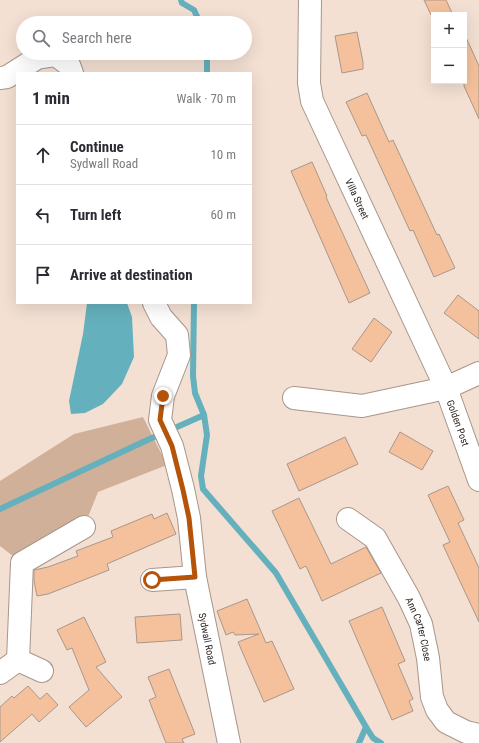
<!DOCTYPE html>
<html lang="en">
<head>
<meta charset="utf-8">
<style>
	:root { --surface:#fff; --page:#f7f7f7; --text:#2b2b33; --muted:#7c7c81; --line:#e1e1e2 }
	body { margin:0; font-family:"Roboto Condensed",sans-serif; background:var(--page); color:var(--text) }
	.controls { position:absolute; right:12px; top:12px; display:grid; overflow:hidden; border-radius:0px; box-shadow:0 4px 16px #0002 }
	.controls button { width:36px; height:36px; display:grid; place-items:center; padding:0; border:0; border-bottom:1px solid var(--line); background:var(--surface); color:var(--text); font:20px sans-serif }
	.stop { position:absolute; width:12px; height:12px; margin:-9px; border:3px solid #b45309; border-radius:50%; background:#fff }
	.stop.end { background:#b45309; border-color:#fff; box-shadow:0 1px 4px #0008 }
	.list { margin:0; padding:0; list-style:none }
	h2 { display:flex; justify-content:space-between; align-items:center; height:52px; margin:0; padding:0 16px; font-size:17px }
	h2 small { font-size:13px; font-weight:400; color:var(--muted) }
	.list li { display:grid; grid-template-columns:26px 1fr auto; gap:12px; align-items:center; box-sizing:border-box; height:60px; padding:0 16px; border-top:1px solid var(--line) }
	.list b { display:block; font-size:15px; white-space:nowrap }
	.list p { margin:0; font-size:13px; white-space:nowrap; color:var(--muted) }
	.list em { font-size:13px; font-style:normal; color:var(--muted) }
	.icon { flex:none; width:22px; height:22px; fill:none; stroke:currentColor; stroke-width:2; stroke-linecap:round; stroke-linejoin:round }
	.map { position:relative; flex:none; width:479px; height:743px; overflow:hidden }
	.search { position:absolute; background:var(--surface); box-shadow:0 4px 16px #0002; left:16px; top:16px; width:236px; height:44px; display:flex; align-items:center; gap:10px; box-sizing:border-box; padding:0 14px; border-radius:22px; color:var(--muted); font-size:15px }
	.panel { position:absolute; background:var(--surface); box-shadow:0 4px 16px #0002; left:16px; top:72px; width:236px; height:232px; border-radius:0px }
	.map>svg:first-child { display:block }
	.green { fill:#d1b099 }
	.water { fill:#65b0bd }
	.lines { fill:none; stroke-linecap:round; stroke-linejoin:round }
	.stream { stroke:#65b0bd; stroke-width:6 }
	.building { fill:#f4c19c; stroke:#a9978b }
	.minor-casing { stroke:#a8968a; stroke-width:24 }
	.minor { stroke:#fff; stroke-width:22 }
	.route { stroke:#b45309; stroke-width:5 }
	.labels { text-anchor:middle; stroke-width:4; stroke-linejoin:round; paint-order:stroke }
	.street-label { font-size:10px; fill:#2d2621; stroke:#fdeee3 }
</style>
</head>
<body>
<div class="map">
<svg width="479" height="743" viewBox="0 0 479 743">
	<rect width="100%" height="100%" fill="#f3e0d3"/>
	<polygon class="green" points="143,417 167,465 98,492 84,527 22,563 0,546 0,481 74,434"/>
	<polygon class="water" points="87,303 127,303 132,317 134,357 122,384 103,404 85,413 71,414 69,401 83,334"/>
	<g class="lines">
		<g class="stream">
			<polyline points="181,0 182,3 194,10 200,23"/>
			<polyline points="207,73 207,53"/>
			<polyline points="194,303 193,376 195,393 204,415 207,435 201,476 203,489 276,573 366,727 359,743"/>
			<polyline points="0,509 143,442 204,415"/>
			<polyline points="366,727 373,738 381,743"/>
		</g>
	</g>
	<g class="building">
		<polygon points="424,0 446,0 453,15 431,15"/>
		<polygon points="357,32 363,62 363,69 342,73 335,36"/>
		<polygon points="464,33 479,66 479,119 464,86"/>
		<polygon points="367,93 389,142 393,140 437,235 439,234 455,268 434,277 413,230 410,231 366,135 362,136 346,102"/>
		<polygon points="312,162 327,196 326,197 370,293 349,303 291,171"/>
		<polygon points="458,295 479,311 479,339 444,313"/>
		<polygon points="374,318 392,332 371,362 352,349"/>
		<polygon points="400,432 433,451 422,470 389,452"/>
		<polygon points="345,437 358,464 299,491 287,464"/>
		<polygon points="448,486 464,520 458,523 479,568 479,622 443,545 450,542 428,495"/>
		<polygon points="299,498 331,564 366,547 381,573 322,601 306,566 300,569 272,511"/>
		<polygon points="167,513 176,534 107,564 109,570 48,594 37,596 34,581 34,570 48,567 78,556 76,551 113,537 111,531 152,514 154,519"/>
		<polygon points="247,599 266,643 272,641 294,689 264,702 238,642 259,634 235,635 233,632 226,635 217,611"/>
		<polygon points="382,607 405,661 398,664 413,699 409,701 413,711 392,720 349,621"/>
		<polygon points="180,614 182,640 137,643 135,617"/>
		<polygon points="84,617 106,662 96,667 122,697 86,727 69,707 89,690 72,648 67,650 57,630"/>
		<polygon points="169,669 195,734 182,739 184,743 166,743 149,700 156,697 148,677"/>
		<polygon points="28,686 40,699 47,693 58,705 39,722 32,714 0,742 0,707 12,696 14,698"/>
	</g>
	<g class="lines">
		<defs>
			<g id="minor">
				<path id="s1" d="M 310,0 L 309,83 L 312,101 L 446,388 L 479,480"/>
				<polyline points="0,78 7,77 37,58 56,55 69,65 72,73"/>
				<path id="s2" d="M 154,303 L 161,317 L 177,335 L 179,355 L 163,396 L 160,420 L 172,446 L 183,489 L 189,518 L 195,577 L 229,743"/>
				<polyline points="294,398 362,406 446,388 479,373"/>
				<path id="s3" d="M 348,519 L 375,538 L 409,598 L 421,624 L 428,658 L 432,697 L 437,710 L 446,722 L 466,732 L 479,735"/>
				<polyline points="152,580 195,577"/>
				<polyline points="18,660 22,563 84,527"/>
				<polyline points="0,673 18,660 42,671"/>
			</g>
		</defs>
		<use href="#minor" class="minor-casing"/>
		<use href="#minor" class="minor"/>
	</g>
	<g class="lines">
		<polyline class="route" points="152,580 195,577 189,518 183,490 172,446 160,420 163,396"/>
	</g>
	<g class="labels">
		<g class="street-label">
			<text dy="4" stroke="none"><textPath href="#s1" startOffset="209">Villa Street</textPath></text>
			<text dy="4" stroke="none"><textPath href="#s1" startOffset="455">Golden Post</textPath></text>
			<text dy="4" stroke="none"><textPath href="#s3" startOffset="135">Ann Carter Close</textPath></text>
			<text dy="4" stroke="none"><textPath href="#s2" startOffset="353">Sydwall Road</textPath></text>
		</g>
	</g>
</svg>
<div class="controls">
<button>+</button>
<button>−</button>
</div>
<div class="stop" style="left:152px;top:580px"></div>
<div class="stop end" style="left:163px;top:396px"></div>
<div class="search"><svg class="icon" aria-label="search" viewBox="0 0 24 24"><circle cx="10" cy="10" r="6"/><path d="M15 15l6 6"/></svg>Search here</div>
<section class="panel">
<h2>1 min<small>Walk · 70 m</small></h2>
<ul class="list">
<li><svg class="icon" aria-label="ahead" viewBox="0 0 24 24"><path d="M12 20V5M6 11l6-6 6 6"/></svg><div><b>Continue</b><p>Sydwall Road</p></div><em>10 m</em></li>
<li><svg class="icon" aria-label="left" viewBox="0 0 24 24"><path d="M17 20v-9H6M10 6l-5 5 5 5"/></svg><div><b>Turn left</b></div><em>60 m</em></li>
<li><svg class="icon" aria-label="arrive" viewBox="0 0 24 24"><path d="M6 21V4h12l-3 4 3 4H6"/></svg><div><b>Arrive at destination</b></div></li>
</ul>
</section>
</div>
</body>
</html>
